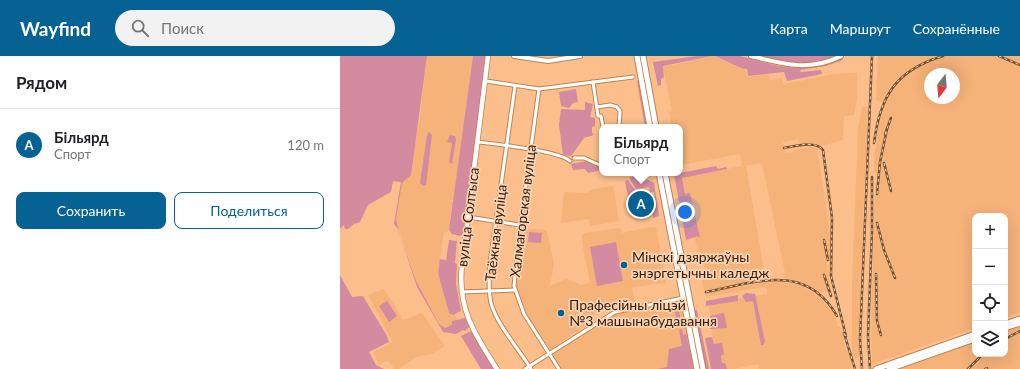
<!DOCTYPE html>
<html lang="ru">
<head>
<meta charset="utf-8">
<style>
	:root { --surface:#fff; --page:#f2f2f2; --text:#202124; --muted:#757577; --line:#e0e0e0; --accent:#056292 }
	body { margin:0; font-family:Lato,sans-serif; background:var(--page); color:var(--text) }
	.controls { position:absolute; right:12px; bottom:12px; display:grid; overflow:hidden; border-radius:8px; box-shadow:0 4px 16px #0002 }
	.controls button { width:36px; height:36px; display:grid; place-items:center; padding:0; border:0; border-bottom:1px solid var(--line); background:var(--surface); color:var(--text); font:20px sans-serif }
	.compass { position:absolute; left:584px; top:12px; width:36px; height:36px; border-radius:50%; background:var(--surface); box-shadow:0 4px 16px #0002; rotate:196deg }
	.you { position:absolute; left:345px; top:156px; width:14px; height:14px; margin:-10px; border:3px solid #fff; border-radius:50%; background:#1a73e8; box-shadow:0 0 0 6px #1a73e833 }
	.badge { display:grid; place-items:center; width:26px; height:26px; border-radius:50%; background:var(--accent); color:#fff; font-size:13px; font-weight:700 }
	.pin { position:absolute; translate:-50% -50%; border:2px solid #fff; box-shadow:0 1px 4px #0006 }
	.popup { position:absolute; left:259px; top:68px; width:84px; height:52px; box-sizing:border-box; display:grid; place-content:center; border-radius:8px; background:var(--surface); filter:drop-shadow(0 1px 3px #0005); font-size:13px; white-space:nowrap; color:var(--muted) }
	.popup b { font-size:15px; color:var(--text) }
	.popup::after { content:''; position:absolute; left:50%; top:100%; margin-left:-8px; border:8px solid transparent; border-top-color:var(--surface) }
	.list { margin:0; padding:0; list-style:none }
	h2 { display:flex; justify-content:space-between; align-items:center; height:52px; margin:0; padding:0 16px; font-size:17px }
	h2 small { font-size:13px; font-weight:400; color:var(--muted) }
	.list li { display:grid; grid-template-columns:26px 1fr auto; gap:12px; align-items:center; box-sizing:border-box; height:72px; padding:0 16px; border-top:1px solid var(--line) }
	.list b { display:block; font-size:15px; white-space:nowrap }
	.list p { margin:0; font-size:13px; white-space:nowrap; color:var(--muted) }
	.list em { font-size:13px; font-style:normal; color:var(--muted) }
	.actions { display:flex; gap:8px; padding:12px 16px }
	.actions a { flex:1; padding:9px 0; border:1px solid var(--accent); border-radius:8px; text-align:center; font-size:14px; color:var(--accent) }
	.actions .main { background:var(--accent); color:#fff }
	.icon { flex:none; width:22px; height:22px; fill:none; stroke:currentColor; stroke-width:2; stroke-linecap:round; stroke-linejoin:round }
	.map { position:relative; flex:none; width:680px; height:313px; overflow:hidden }
	header { display:flex; align-items:center; gap:24px; box-sizing:border-box; height:56px; padding:0 20px; background:var(--accent); color:#fff }
	header strong { font-size:19px }
	nav { display:flex; gap:22px; margin-inline-start:auto; font-size:14px }
	.search { width:280px; height:36px; background:var(--page); display:flex; align-items:center; gap:10px; box-sizing:border-box; padding:0 14px; border-radius:22px; color:var(--muted); font-size:15px }
	main { display:flex }
	aside { flex:1; background:var(--surface) }
	.map>svg:first-child { display:block }
	.built { fill:#f5b279; fill-rule:evenodd }
	.green { fill:#d48ba0 }
	.lines { fill:none; stroke-linecap:round; stroke-linejoin:round }
	.minor-casing { stroke:#bd8351; stroke-width:5 }
	.tertiary-casing { stroke:#bd8351; stroke-width:6 }
	.secondary-casing { stroke:#bd8351; stroke-width:6 }
	.primary-casing { stroke:#bd8351; stroke-width:7 }
	.minor { stroke:#fff; stroke-width:3 }
	.tertiary { stroke:#fff; stroke-width:4 }
	.secondary { stroke:#fff; stroke-width:4.5 }
	.primary { stroke:#fff; stroke-width:5 }
	.rail-casing { stroke:#765233; stroke-width:2.5 }
	.rail { stroke:#f7d2b3; stroke-width:1; stroke-dasharray:3; stroke-linecap:butt }
	.poi-dot { fill:#056292; stroke:#f7d2b3; stroke-width:1.5 }
	.labels { text-anchor:middle; stroke-width:3.5; stroke-linejoin:round; paint-order:stroke }
	.street-label { font-size:14px; fill:#331c07; stroke:#f7d2b3 }
	.poi-label { font-size:14px; fill:#331c07; stroke:#f7d2b3; text-anchor:start }
</style>
</head>
<body>
<header>
<strong>Wayfind</strong>
<div class="search"><svg class="icon" aria-label="search" viewBox="0 0 24 24"><circle cx="10" cy="10" r="6"/><path d="M15 15l6 6"/></svg>Поиск</div>
<nav><a>Карта</a><a>Маршрут</a><a>Сохранённые</a></nav>
</header>
<main>
<aside>
<h2>Рядом<small></small></h2>
<ul class="list">
<li><span class="badge">A</span><div><b>Більярд</b><p>Спорт</p></div><em>120 m</em></li>
</ul>
<div class="actions"><a class="main">Сохранить</a><a>Поделиться</a></div>
</aside>
<div class="map">
<svg width="680" height="313" viewBox="0 0 680 313">
	<rect width="100%" height="100%" fill="#fcbe8b"/>
	<g class="built">
		<polygon points="87,0 133,0 113,144 111,144 110,146 113,146 108,176 104,176 98,217 109,257 112,259 115,258 117,263 112,266 112,269 105,272 99,268 76,225 56,163 62,127 80,64"/>
		<polygon points="374,0 403,14 406,14 407,21 429,18 430,24 442,22 444,28 495,18 517,17 517,43 514,59 504,60 503,84 482,90 474,87 460,89 459,83 443,86 445,97 453,96 453,94 470,91 477,92 491,183 490,204 487,205 491,234 480,237 461,226 444,222 443,217 445,217 422,107 406,110 426,226 439,225 461,229 477,240 478,239 495,259 498,271 500,270 504,282 505,294 512,294 512,226 518,73 522,51 528,51 519,257 519,301 511,304 511,313 419,313 418,308 395,313 380,313 371,273 373,273 368,247 427,238 427,233 424,231 367,241 365,238 362,225 366,218 364,206 360,206 342,122 402,110 400,98 341,109 340,71 332,71 329,56 332,55 323,11"/>
		<path d="M 538,0 L 680,0 L 680,256 L 665,262 L 665,160 L 635,160 L 635,272 L 532,308 L 531,264 L 535,140 L 537,117 L 534,117 L 535,95 L 538,70 L 546,47 L 536,44 ZM 590,18 L 614,18 L 614,42 L 590,42 Z"/>
		<polygon points="273,130 279,165 251,170 249,163 221,167 224,136 247,137 253,133"/>
		<polygon points="311,171 316,172 326,227 292,231 295,247 256,256 253,260 255,263 210,294 182,251 176,233 181,172 206,174 207,176 214,208 210,230 226,223 241,229 250,227 243,191 242,180 244,177 280,172 282,177"/>
		<polygon points="44,233 63,264 82,257 105,290 91,298 76,301 59,313 54,313 50,306 46,305 39,309 33,296 51,287 52,284 28,239"/>
		<polygon points="341,243 354,313 220,313 210,297 279,255"/>
		<polygon points="680,270 680,313 559,313 635,286 635,298 665,298 665,276"/>
	</g>
	<g class="green">
		<polygon points="0,0 87,0 71,119 62,127 56,163 60,179 76,225 99,268 105,272 112,269 112,265 125,262 130,270 125,275 123,274 116,278 103,276 77,231 58,173 54,168 61,126 53,125 51,136 28,149 20,166 14,168 8,173 5,173 4,169 0,173"/>
		<polygon points="133,0 145,0 137,76 123,178 120,180 112,178 109,174"/>
		<polygon points="357,0 372,0 323,10 324,21 321,23 321,29 318,30 313,6"/>
		<polygon points="375,0 400,0 439,10 459,12 485,8 501,1 503,4 486,10 460,14 461,16 481,14 482,18 447,25 444,16 408,20 407,13 403,13"/>
		<path d="M 422,0 L 496,0 C 470,11 448,8 422,0 Z"/>
		<polygon points="299,24 301,31 308,71 305,71 297,25"/>
		<polygon points="236,33 238,46 233,47 229,52 221,50 219,36"/>
		<polygon points="245,46 253,48 250,61 255,62 255,70 252,71 252,77 254,79 244,82 231,100 223,99 219,69 221,53 245,54"/>
		<polygon points="89,76 92,79 86,129 83,130 80,127 87,79"/>
		<polygon points="110,79 115,80 116,83 112,108 109,106 112,87 107,86"/>
		<polygon points="247,105 262,111 262,114 248,117 245,113 233,114 231,108"/>
		<polygon points="376,110 378,113 386,111 387,113 342,122 345,138 350,137 360,182 358,180 346,184 334,118"/>
		<polygon points="299,119 314,127 319,160 313,162 310,143 315,141 314,136 310,136 309,131 296,133 290,124 290,121"/>
		<polygon points="288,124 295,134 297,143 299,144 289,146 285,125"/>
		<polygon points="189,176 202,177 201,187 188,186"/>
		<polygon points="109,184 117,185 115,207 117,208 116,228 121,255 113,259 109,257 98,217 100,203 106,204"/>
		<polygon points="276,186 283,225 257,230 250,191"/>
		<polygon points="0,219 12,241 23,240 47,280 49,286 29,296 36,309 44,313 0,313"/>
		<polygon points="406,237 415,238 425,286 423,289 421,289 413,245 406,246 402,240"/>
		<polygon points="398,239 398,245 366,250 366,245"/>
		<polygon points="47,245 57,260 49,266 39,250"/>
		<polygon points="337,247 341,265 337,266 334,252 322,254 321,251"/>
		<polygon points="354,254 357,254 369,313 365,313"/>
		<polygon points="384,257 387,272 370,273 368,266 371,265 370,260"/>
		<polygon points="342,273 343,279 346,278 354,313 317,313 327,311 329,293 342,290 339,274"/>
		<polygon points="131,275 154,313 141,313 121,280"/>
		<polygon points="372,281 374,288 382,287 384,298 381,300 382,307 385,307 387,313 371,313 365,282"/>
	</g>
	<g class="lines">
		<defs>
			<g id="minor">
				<polyline points="146,25 199,33 293,21"/>
				<polyline points="253,26 258,60 261,60 263,71"/>
				<path d="M 175,30 L 150,207 C 149,220 148,234 151,247 C 157,269 179,293 191,313"/>
				<polyline points="199,33 180,172 174,230 184,258 219,313"/>
				<polyline points="257,51 270,49 277,51 280,55 279,71"/>
				<path d="M 138,86 C 155,88 220,95 230,105"/>
				<polyline points="234,102 244,102 262,110"/>
				<polyline points="128,161 180,169"/>
				<polyline points="121,236 175,234"/>
				<polyline points="185,313 275,256 343,242"/>
			</g>
			<g id="tertiary">
				<polyline points="174,0 208,5 240,0"/>
				<path d="M 411,0 C 443,8 470,16 501,0"/>
			</g>
			<path id="secondary" d="M 148,0 L 122,209 C 117,252 135,279 157,313"/>
			<g id="primary">
				<polyline points="297,0 310,71"/>
				<polyline points="303,0 316,71"/>
				<polyline points="319,117 357,313"/>
				<polyline points="325,117 363,313"/>
				<polyline points="665,268 680,263"/>
				<polyline points="665,272 680,267"/>
				<polyline points="536,313 635,278"/>
				<polyline points="549,313 635,283"/>
			</g>
		</defs>
		<use href="#minor" class="minor-casing"/>
		<use href="#tertiary" class="tertiary-casing"/>
		<use href="#secondary" class="secondary-casing"/>
		<use href="#primary" class="primary-casing"/>
		<use href="#minor" class="minor"/>
		<use href="#tertiary" class="tertiary"/>
		<use href="#secondary" class="secondary"/>
		<use href="#primary" class="primary"/>
		<defs>
			<g id="rail">
				<polyline points="659,0 680,9"/>
				<polyline points="545,78 551,62"/>
				<path d="M 534,87 C 540,40 556,14 603,0"/>
				<path d="M 444,92 C 455,90 476,84 483,94 L 492,162 L 491,220 L 506,280"/>
				<polyline points="544,107 551,135"/>
				<polyline points="537,138 540,106 547,73"/>
				<polyline points="537,167 544,194 555,222"/>
				<polyline points="484,184 488,204"/>
				<polyline points="536,218 537,265 541,279"/>
				<polyline points="484,219 491,240"/>
				<path d="M 366,236 C 416,226 466,206 497,260"/>
				<polyline points="504,277 515,313"/>
				<polyline points="665,283 680,275"/>
				<polyline points="522,313 520,283 532,0"/>
				<polyline points="530,313 528,279 532,175 532,121"/>
				<polyline points="628,313 643,298"/>
				<polyline points="645,313 647,312"/>
			</g>
		</defs>
		<use href="#rail" class="rail-casing"/>
		<use href="#rail" class="rail"/>
	</g>
	<g class="poi-dot">
		<circle cx="284" cy="209" r="4"/>
		<circle cx="221" cy="257" r="4"/>
	</g>
	<g class="labels">
		<g class="street-label">
			<text transform="translate(183 155) rotate(-83)" y="5">Халмагорская вуліца</text>
			<text transform="translate(128 161) rotate(-83)" y="5">вуліца Солтыса</text>
			<text transform="translate(156 177) rotate(-83)" y="5">Таёжная вуліца</text>
		</g>
		<g class="poi-label">
			<text x="292" y="206">Мінскі дзяржаўны<tspan x="292" dy="16">энэргетычны каледж</tspan></text>
			<text x="229" y="254">Прафесійны ліцэй<tspan x="229" dy="16">№3 машынабудавання</tspan></text>
		</g>
	</g>
</svg>
<div class="controls">
<button>+</button>
<button>−</button>
<button><svg class="icon" aria-label="locate" viewBox="0 0 24 24"><circle cx="12" cy="12" r="6"/><path d="M12 2v4M12 18v4M2 12h4M18 12h4"/></svg></button>
<button><svg class="icon" aria-label="layers" viewBox="0 0 24 24"><path d="M12 4l9 5-9 5-9-5zM3 14l9 5 9-5"/></svg></button>
</div>
<svg class="compass" viewBox="-18 -18 36 36"><path d="M0-13l5 13h-10z" fill="#e53935"/><path d="M0 13l5-13h-10z" fill="#757577"/></svg>
<div class="you"></div>
<div class="pin badge" style="left:301px;top:148px">A</div>
<div class="popup"><b>Більярд</b>Спорт</div>
</div>
</main>
</body>
</html>
